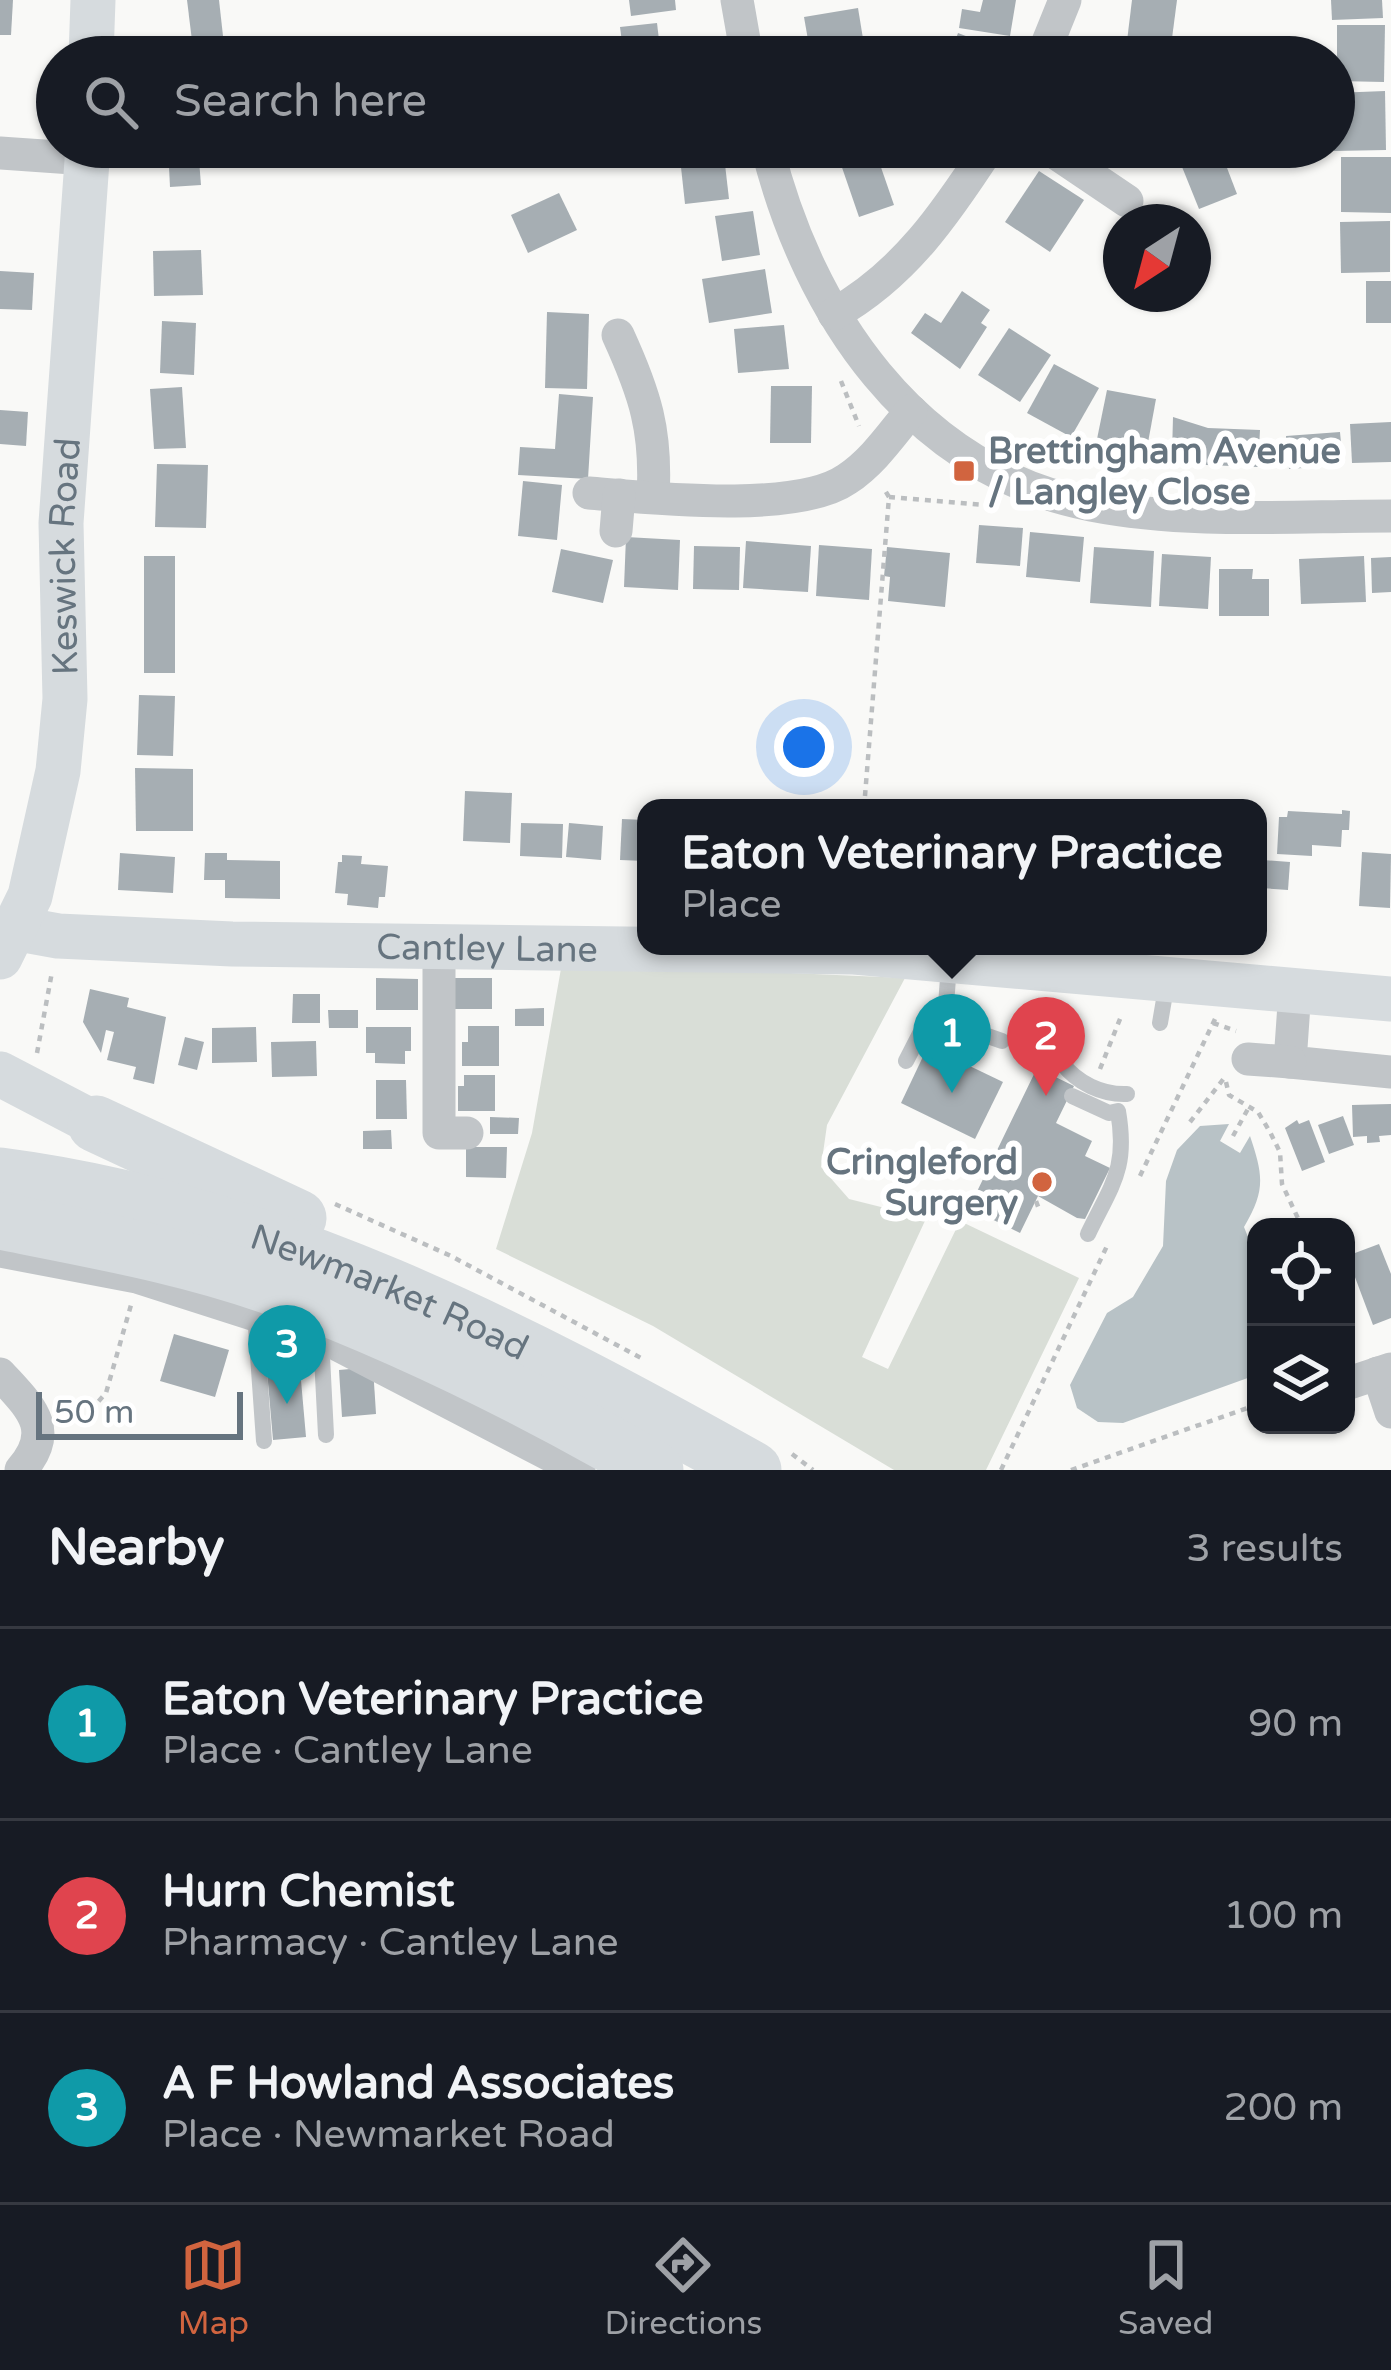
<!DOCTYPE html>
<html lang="en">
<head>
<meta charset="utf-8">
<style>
	:root { --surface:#171b24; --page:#20242c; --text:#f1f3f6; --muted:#9ea1a6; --line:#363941; --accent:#d1643f }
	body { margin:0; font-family:"Varela Round",sans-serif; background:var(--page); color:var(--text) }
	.controls { position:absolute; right:36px; bottom:36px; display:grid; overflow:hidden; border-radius:24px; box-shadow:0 3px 9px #0004 }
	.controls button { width:108px; height:108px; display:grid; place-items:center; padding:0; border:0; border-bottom:3px solid var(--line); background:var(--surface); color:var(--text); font:60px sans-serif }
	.compass { position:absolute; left:1103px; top:204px; width:108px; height:108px; border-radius:50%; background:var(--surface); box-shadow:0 3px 9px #0004; rotate:216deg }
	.scale { position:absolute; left:36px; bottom:30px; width:207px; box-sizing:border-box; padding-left:12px; border:6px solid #66747f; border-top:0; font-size:33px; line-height:42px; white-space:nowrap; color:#66747f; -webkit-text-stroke:9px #fff; paint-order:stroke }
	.you { position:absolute; left:804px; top:747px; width:42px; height:42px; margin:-30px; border:9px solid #fff; border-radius:50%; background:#1a73e8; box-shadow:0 0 0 18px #1a73e833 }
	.badge { display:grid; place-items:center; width:78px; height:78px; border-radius:50%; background:var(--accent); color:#fff; font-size:39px; font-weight:700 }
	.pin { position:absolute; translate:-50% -99px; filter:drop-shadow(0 3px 6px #0008) }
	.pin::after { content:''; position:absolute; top:63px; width:42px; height:36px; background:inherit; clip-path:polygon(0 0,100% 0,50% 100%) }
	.popup { position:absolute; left:637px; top:799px; width:630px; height:156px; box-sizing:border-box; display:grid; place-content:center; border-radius:24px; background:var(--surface); filter:drop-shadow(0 3px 9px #0005); font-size:39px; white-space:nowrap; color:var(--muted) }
	.popup b { font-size:45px; color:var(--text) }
	.popup::after { content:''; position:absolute; left:50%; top:100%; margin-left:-24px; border:24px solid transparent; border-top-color:var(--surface) }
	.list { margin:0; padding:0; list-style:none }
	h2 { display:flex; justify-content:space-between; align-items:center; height:156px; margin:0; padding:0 48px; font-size:51px }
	h2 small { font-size:39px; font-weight:400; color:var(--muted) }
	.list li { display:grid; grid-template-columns:78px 1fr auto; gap:36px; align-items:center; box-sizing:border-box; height:192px; padding:0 48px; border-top:3px solid var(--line) }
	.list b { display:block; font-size:45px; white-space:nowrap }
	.list p { margin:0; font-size:39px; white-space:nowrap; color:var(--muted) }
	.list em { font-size:39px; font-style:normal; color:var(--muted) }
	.icon { flex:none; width:66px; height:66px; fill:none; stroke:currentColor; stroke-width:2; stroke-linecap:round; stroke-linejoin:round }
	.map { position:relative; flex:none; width:1391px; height:1470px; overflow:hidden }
	.search { position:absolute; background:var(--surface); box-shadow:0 3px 9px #0004; left:36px; right:36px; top:36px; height:132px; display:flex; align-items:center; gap:30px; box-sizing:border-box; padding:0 42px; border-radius:66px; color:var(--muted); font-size:45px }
	.sheet { height:732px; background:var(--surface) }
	nav { display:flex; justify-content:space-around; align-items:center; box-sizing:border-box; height:168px; border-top:3px solid var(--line); background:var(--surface); font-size:33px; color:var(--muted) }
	nav a { display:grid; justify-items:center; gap:6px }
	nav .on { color:var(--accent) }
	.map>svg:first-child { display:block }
	.green { fill:#d9ded7 }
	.water { fill:#b8c2c6 }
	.building { fill:#a6aeb3 }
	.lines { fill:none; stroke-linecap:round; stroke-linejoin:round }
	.path { stroke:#bbbec0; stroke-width:4.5; stroke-dasharray:6 6; stroke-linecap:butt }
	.lane { stroke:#c1c5c8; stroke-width:16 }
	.street { stroke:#c1c5c8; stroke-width:33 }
	.secondary { stroke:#d6dbde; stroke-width:45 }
	.highway { stroke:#d6dbde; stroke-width:57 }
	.poi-dot { fill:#d1643f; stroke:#fff; stroke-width:4.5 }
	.labels { text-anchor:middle; stroke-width:12; stroke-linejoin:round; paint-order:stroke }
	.poi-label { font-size:36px; font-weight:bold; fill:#66747f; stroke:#fff; text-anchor:start }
	.street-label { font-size:36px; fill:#66747f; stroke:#fff }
</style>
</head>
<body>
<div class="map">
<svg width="1391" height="1470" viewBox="0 0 1391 1470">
	<rect width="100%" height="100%" fill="#f9f9f7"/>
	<polygon class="green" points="562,963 905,978 827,1125 821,1167 849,1199 881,1207 930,1210 862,1357 888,1369 960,1221 1079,1278 986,1470 894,1470 653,1326 496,1249 532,1133"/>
	<path class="water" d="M 1229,1124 L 1220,1141 L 1240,1153 L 1250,1136 C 1263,1175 1266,1190 1244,1227 L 1256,1257 L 1256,1375 L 1123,1423 L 1098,1422 L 1077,1408 L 1070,1385 L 1107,1313 L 1133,1297 L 1163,1246 L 1166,1181 L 1177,1150 L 1200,1126 Z"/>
	<g class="building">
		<polygon points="0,0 13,0 11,35 0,35"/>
		<polygon points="187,0 219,0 225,54 194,57"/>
		<polygon points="629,0 675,0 676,10 631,16"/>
		<polygon points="983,0 1016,0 1010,36 959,28 962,9 980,12"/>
		<polygon points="1132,0 1177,0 1171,46 1127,41"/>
		<polygon points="1331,0 1382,0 1383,18 1332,20"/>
		<polygon points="858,8 866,57 811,57 804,17"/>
		<polygon points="657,23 661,57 624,57 620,27"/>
		<polygon points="1337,25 1385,25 1384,82 1337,81"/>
		<polygon points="958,33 1010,53 1009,57 940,57 946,44 953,47"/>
		<polygon points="1385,91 1386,150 1334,151 1334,93"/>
		<polygon points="168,147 198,147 201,185 170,187"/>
		<polygon points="723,147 729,199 685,204 679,149"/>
		<polygon points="855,147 874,147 894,205 859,217 837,153"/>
		<polygon points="1174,147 1219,147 1237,194 1199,209"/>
		<polygon points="1341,157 1391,157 1391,213 1341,212"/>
		<polygon points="1039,171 1084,200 1050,252 1005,222"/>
		<polygon points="559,193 577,230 528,253 511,215"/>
		<polygon points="753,211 760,255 722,261 715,216"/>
		<polygon points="1390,221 1390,272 1341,273 1340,222"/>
		<polygon points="201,250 203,295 154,296 153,251"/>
		<polygon points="765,269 772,313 709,323 702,279"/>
		<polygon points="0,271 34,273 32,310 0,309"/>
		<rect x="1366" y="281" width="25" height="42"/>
		<polygon points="962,291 990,310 981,323 987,327 960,369 911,333 925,313 941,323"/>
		<polygon points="547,312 589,314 587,389 545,388"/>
		<polygon points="162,321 196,323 194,375 160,373"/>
		<polygon points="784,325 789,369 738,373 734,329"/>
		<polygon points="1009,328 1051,355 1020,402 978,375"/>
		<polygon points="1054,364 1099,388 1071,437 1027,413"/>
		<polygon points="771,386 812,386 811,443 770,443"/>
		<polygon points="182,387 186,448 154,449 150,389"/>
		<polygon points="1107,390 1156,399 1147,448 1097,439"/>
		<polygon points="559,394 593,397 588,479 518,475 520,447 555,449"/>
		<polygon points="0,410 28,412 26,446 0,444"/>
		<polygon points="1173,417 1208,428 1260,430 1258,467 1206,465 1172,454"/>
		<polygon points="1391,422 1391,462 1352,463 1350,424"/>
		<polygon points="1340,432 1343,465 1289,469 1286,436"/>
		<polygon points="157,464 208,465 206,528 155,527"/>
		<polygon points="523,481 562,485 557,540 518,536"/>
		<polygon points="979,525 1023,528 1020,566 976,563"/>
		<polygon points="1030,532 1084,537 1080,582 1026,577"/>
		<polygon points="626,537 680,540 678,590 624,587"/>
		<polygon points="746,541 811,546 808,592 743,588"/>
		<polygon points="819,545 872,549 869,600 816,596"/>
		<polygon points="694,546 740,547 739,590 693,589"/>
		<polygon points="887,547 950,553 945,607 888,601 890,577 884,576"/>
		<polygon points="1094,547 1154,551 1151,607 1090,603"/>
		<polygon points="561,549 613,560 603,603 552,592"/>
		<polygon points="1162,554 1211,557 1208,609 1159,606"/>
		<rect x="144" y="556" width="31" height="117"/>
		<polygon points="1364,556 1366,602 1301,604 1299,559"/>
		<polygon points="1391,557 1391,592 1372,593 1371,558"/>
		<polygon points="1219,569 1253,569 1252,579 1269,579 1269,616 1219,616"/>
		<polygon points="139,695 175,696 173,756 137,755"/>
		<polygon points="135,768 193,769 193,831 136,831"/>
		<polygon points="465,791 512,793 510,843 463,841"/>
		<polygon points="1342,810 1350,811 1349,830 1342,830 1341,847 1312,845 1312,856 1277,854 1279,817 1287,817 1288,811 1342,814"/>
		<polygon points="622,819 646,820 646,861 620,860"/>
		<polygon points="521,823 563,824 562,858 520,856"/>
		<polygon points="569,823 603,826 601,860 566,857"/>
		<polygon points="1362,852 1391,854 1390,908 1359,906"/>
		<polygon points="120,853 175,857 173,893 118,890"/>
		<polygon points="205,853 227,853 227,860 280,861 280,899 225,898 225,880 204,880"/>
		<polygon points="342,855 362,856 361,864 388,866 385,897 379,897 378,908 347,905 348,894 335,893 338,862 342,862"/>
		<polygon points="1263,860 1290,862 1288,890 1261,888"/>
		<polygon points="376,978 418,979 418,1010 376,1010"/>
		<rect x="452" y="978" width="40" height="31"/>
		<polygon points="90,989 129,998 127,1007 166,1017 154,1084 133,1079 136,1067 107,1060 114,1032 106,1030 101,1053 83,1022"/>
		<polygon points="293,994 320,994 320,1023 292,1023"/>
		<polygon points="544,1008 544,1026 515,1026 515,1009"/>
		<polygon points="328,1010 358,1010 358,1028 329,1028"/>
		<polygon points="468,1026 499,1026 499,1066 462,1066 462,1042 468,1042"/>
		<polygon points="256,1027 257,1062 212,1063 212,1028"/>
		<polygon points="366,1027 411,1027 411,1051 405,1051 405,1064 375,1063 375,1053 366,1053"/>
		<polygon points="185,1037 204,1042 197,1070 178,1065"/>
		<polygon points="316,1041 317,1076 272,1077 271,1042"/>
		<polygon points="928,1046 1003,1082 975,1139 901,1103"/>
		<polygon points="1037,1068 1074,1086 1056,1123 1092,1141 1085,1156 1110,1168 1085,1219 1077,1218 1038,1196 1020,1233 969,1208"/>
		<polygon points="464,1075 495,1075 495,1111 458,1111 458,1086 464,1086"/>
		<polygon points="376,1080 406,1080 407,1119 376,1119"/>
		<polygon points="1391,1104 1391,1135 1379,1136 1380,1142 1367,1143 1367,1136 1353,1137 1352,1105"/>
		<polygon points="1343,1116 1354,1145 1329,1154 1318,1125"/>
		<polygon points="490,1117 519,1118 518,1134 490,1134"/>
		<polygon points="1297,1120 1299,1124 1309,1120 1325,1162 1302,1171 1285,1128"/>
		<polygon points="391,1130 392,1149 363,1149 363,1131"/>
		<polygon points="466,1147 507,1147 506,1178 466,1177"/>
		<polygon points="1379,1244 1391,1274 1391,1318 1373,1325 1347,1256"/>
		<polygon points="174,1334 229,1350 215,1397 160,1381"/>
		<polygon points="373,1367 376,1414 342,1417 339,1370"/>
		<polygon points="300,1369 306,1437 273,1440 267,1371"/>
	</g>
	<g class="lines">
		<g class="path">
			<polyline points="841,381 859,426"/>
			<polyline points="889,497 997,506"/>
			<polyline points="864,808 889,497 883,487"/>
			<polyline points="1032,1023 1052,1008"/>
			<polyline points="1213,1023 1236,1031"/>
			<polyline points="37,1053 52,972"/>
			<polyline points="1100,1069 1122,1014"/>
			<polyline points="1226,1082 1229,1095 1258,1112 1270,1132 1280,1152 1282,1184 1302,1227"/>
			<polyline points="1190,1122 1225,1077"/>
			<polyline points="1233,1136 1249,1107"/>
			<polyline points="1140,1176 1215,1019"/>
			<polyline points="1036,1201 1040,1212"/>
			<polyline points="335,1204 451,1256 641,1358"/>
			<polyline points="65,1414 98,1402 106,1393 131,1305"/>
			<polyline points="792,1454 813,1470"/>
			<polyline points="1001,1470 1107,1246"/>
			<polyline points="1071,1470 1256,1405"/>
		</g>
		<g class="lane">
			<polyline points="945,1018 949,965"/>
			<polyline points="1160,1023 1167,982"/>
			<polyline points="906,1061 925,1024 936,1018 1002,1041"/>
			<path d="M 1062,1063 C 1077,1083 1102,1095 1127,1094"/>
			<path d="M 1072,1096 L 1109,1113 L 1118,1111 C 1128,1169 1112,1184 1088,1234"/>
			<polyline points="255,1313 264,1441"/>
			<polyline points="321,1337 326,1435"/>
		</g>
		<g class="street">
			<polyline points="737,0 747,57"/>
			<polyline points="1042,57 1065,0"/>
			<path d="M 767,147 C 808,312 912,470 1091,505 C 1189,524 1291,516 1391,516"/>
			<polyline points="1047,147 1127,201"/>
			<polyline points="0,153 87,159"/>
			<path d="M 834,314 C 904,275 946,213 989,147"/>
			<path d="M 618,335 C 645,394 657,431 653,497"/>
			<path d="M 589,493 C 651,498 797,514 847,479 C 873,462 891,435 911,411"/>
			<polyline points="616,531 619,495"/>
			<polyline points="439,946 439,1133 467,1133"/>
			<polyline points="1295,990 1290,1062 1391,1072"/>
			<polyline points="1248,1059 1290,1062"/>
			<polyline points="0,1251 137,1277 321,1336 579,1470"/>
			<polyline points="1378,1373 1391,1412"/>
			<path d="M 0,1374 C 29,1406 57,1429 21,1470"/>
			<polyline points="1346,1384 1391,1369"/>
		</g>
		<g class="secondary">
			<polyline points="91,57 93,0"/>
			<path id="s1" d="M 14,928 L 58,936 L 232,944 L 854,952 L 1391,999"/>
			<path id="s2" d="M 0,957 L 30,896 L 58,771 L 65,699 L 61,523 L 88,147"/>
			<polyline points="0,1074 96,1124"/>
		</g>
		<g class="highway">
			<polyline points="96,1124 298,1218"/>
			<path id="s3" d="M 0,1176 C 272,1211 517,1338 753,1470"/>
			<path d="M 0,1221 C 95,1240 193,1257 284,1291 C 413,1339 536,1401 655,1470"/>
		</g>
	</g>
	<g class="poi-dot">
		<rect x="952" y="459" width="24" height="24" rx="6"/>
		<circle cx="1042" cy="1182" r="12"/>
	</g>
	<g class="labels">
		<g class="poi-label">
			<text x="988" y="463">Brettingham Avenue<tspan x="988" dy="41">/ Langley Close</tspan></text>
			<text x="1018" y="1174" text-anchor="end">Cringleford<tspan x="1018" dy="41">Surgery</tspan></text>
		</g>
		<g class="street-label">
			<text dy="13" stroke="none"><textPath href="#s2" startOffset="411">Keswick Road</textPath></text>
			<text dy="13" stroke="none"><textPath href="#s1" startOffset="474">Cantley Lane</textPath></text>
			<text dy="13" stroke="none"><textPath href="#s3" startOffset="408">Newmarket Road</textPath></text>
		</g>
	</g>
</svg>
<div class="controls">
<button><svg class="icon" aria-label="locate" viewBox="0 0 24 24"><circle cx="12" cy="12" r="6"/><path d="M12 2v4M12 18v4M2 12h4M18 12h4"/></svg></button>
<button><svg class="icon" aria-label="layers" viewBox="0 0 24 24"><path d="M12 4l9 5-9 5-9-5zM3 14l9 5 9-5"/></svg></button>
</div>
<svg class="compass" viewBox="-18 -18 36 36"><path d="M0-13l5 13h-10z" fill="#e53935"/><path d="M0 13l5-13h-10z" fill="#9ea1a6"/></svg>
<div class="scale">50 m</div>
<div class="you"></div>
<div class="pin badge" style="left:952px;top:1093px;background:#0f9aa8">1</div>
<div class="popup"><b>Eaton Veterinary Practice</b>Place</div>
<div class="pin badge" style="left:1046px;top:1096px;background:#e0444e">2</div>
<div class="pin badge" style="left:287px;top:1404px;background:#0f9aa8">3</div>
<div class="search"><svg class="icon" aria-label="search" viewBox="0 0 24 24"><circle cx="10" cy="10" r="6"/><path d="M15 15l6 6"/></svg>Search here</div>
</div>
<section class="sheet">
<h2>Nearby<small>3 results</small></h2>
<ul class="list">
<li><span class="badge" style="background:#0f9aa8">1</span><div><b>Eaton Veterinary Practice</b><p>Place · Cantley Lane</p></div><em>90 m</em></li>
<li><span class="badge" style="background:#e0444e">2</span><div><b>Hurn Chemist</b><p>Pharmacy · Cantley Lane</p></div><em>100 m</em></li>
<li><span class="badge" style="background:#0f9aa8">3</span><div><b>A F Howland Associates</b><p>Place · Newmarket Road</p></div><em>200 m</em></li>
</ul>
</section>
<nav>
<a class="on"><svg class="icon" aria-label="map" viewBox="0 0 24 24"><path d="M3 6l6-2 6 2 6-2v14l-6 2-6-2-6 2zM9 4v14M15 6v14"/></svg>Map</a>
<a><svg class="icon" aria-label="directions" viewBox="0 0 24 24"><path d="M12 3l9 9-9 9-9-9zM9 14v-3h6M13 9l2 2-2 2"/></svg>Directions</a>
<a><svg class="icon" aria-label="saved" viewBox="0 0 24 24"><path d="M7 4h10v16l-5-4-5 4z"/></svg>Saved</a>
</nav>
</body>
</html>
